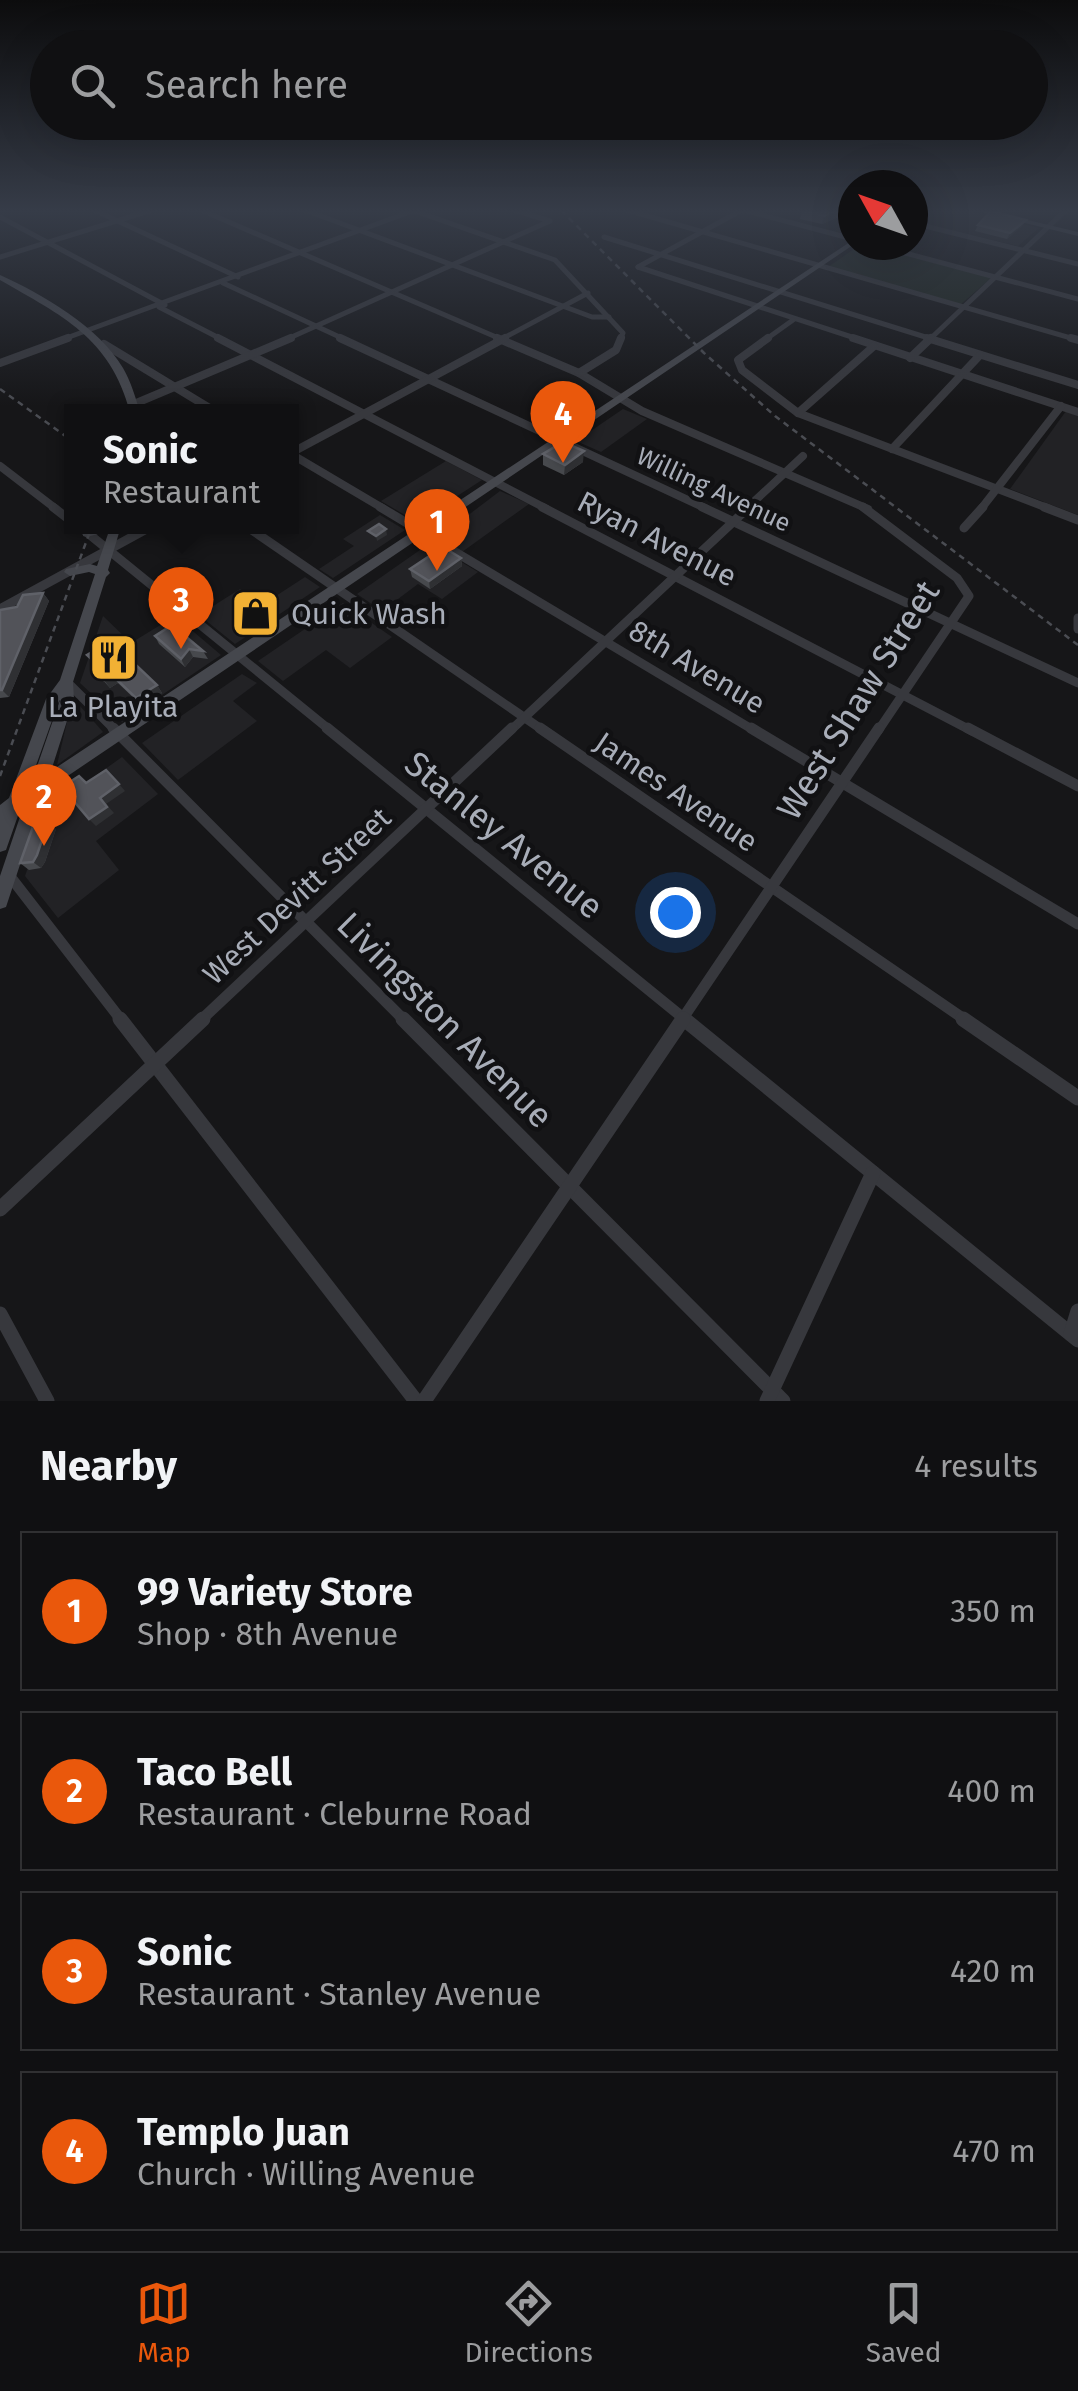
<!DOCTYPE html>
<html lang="en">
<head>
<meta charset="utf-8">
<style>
	:root { --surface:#101012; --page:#1e1e20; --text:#f1f3f6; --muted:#9c9d9f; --line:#303032; --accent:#ea580c }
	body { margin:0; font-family:"Fira Sans",sans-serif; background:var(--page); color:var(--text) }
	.compass { position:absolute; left:838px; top:170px; width:90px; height:90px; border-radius:50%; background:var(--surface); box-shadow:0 10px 40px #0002; rotate:310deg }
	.you { position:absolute; left:675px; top:912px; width:35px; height:35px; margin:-25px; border:8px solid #fff; border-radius:50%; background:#1a73e8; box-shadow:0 0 0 15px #1a73e833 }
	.badge { display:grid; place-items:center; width:65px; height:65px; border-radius:50%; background:var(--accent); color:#fff; font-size:32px; font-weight:700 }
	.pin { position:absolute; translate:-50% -82px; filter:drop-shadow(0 2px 5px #0008) }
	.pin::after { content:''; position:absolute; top:52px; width:35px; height:30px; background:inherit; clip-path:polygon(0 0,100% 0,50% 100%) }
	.popup { position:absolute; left:64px; top:404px; width:235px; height:130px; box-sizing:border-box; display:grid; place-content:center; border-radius:0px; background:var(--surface); filter:drop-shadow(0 2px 8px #0005); font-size:32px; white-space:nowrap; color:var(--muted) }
	.popup b { font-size:38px; color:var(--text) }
	.popup::after { content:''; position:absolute; left:50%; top:100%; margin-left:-20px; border:20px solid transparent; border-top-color:var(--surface) }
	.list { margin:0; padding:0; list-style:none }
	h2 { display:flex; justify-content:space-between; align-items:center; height:130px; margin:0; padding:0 40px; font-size:42px }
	h2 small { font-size:32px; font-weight:400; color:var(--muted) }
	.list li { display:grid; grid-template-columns:65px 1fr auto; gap:30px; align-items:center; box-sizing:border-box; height:160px; margin:0 20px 20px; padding:0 20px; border:2px solid var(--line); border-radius:0px }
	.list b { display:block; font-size:38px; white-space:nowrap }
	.list p { margin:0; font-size:32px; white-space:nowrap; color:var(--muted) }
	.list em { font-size:32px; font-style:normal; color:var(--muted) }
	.icon { flex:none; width:55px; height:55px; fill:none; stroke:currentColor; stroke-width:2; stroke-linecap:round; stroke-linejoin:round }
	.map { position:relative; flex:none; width:1078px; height:1401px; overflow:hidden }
	.search { position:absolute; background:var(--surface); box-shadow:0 10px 40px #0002; left:30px; right:30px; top:30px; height:110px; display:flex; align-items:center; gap:25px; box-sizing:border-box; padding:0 35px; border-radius:55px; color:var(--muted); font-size:38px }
	.sheet { height:850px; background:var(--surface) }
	nav { display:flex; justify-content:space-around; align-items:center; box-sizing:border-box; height:140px; border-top:2px solid var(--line); background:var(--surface); font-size:28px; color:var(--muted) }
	nav a { display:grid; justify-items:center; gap:5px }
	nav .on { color:var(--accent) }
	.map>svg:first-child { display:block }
	.built { fill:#222225 }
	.green { fill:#1e261f }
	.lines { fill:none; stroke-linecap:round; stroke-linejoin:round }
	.street-far4 { stroke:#37383d; stroke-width:5 }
	.street-far3 { stroke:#37383d; stroke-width:8 }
	.street-far2 { stroke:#37383d; stroke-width:9 }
	.street-far1 { stroke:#37383d; stroke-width:11 }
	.street { stroke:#37383d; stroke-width:15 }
	.secondary { fill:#45474d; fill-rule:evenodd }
	.rail { stroke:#4a4c52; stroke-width:2.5; stroke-dasharray:6 5; stroke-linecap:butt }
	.wall { fill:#47494d }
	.shaded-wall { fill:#2f3033 }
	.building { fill:#525359; stroke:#5f6168; stroke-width:2.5 }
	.labels { text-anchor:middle; stroke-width:9; stroke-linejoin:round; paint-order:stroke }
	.far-street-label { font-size:25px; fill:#a8adb8; stroke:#111113 }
	.street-label { font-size:30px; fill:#a8adb8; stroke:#111113 }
	.poi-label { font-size:30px; fill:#a8adb8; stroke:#111113; text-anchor:start }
	.near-street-label { font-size:35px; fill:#a8adb8; stroke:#111113 }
</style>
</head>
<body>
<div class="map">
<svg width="1078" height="1401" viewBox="0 0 1078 1401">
	<rect width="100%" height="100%" fill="#161618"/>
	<g class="built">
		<polygon points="921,210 964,210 1039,228 1018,246 917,222 927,215"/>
		<polygon points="623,409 647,419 601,452 576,441"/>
		<polygon points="1066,411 1078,415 1078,515 1010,489"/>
		<polygon points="446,461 482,480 417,522 381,501"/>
		<polygon points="500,491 529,504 462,552 438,538"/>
		<polygon points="380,515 405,530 333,578 319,569 354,546 343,539"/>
		<polygon points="430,543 478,572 442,599 418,584 382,611 357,594"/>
		<polygon points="305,577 320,587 235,644 199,615 240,589 262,605"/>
		<polygon points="343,603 392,637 350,668 326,650 283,681 258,661"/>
		<polygon points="103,616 131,643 175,616 221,655 122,722 80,683"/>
		<polygon points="242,674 257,683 233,701 257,721 178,780 142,743"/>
		<polygon points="80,706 103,732 57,765 70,709"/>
		<polygon points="122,757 158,794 96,841 119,870 58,918 25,876 48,810"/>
	</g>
	<polygon class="green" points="860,245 870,245 991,278 960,305 828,267"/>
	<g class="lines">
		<g class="street-far4">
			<polyline points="94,210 238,277"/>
			<polyline points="201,210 503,340"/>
			<polyline points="305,210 592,317 609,317"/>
			<polyline points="412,210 555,260 623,333 620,340"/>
			<polyline points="514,210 550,221"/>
			<polyline points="627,210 1078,340"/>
			<polyline points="743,210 853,239"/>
			<polyline points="0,217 165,305"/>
			<polyline points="913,223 1078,264"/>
			<polyline points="604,237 935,340"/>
			<polyline points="875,245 1078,299"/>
			<polyline points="0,257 152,210"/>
			<polyline points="638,267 861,340"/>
			<polyline points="638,267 742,210"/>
			<polyline points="223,283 346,340"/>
			<polyline points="159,307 223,340"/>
			<polyline points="61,340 415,210"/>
			<polyline points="285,340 550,221"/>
			<polyline points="500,340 588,293"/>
			<polyline points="765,340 793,320"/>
			<polyline points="929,340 1066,210"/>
		</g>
		<g class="street-far3">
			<polyline points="218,338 547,509"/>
			<polyline points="340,338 707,509"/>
			<polyline points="497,338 579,373 642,411 868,509"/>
			<polyline points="768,338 738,360 742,370 798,413 1050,509"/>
			<polyline points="853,338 1078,412"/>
			<polyline points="927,338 1078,385"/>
			<polyline points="1071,338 1078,340"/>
			<polyline points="104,344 216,412"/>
			<polyline points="910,358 931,338"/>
			<polyline points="0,363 68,338"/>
			<polyline points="579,373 616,350 621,338"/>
			<polyline points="134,404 291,338"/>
			<polyline points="798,413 874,346"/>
			<polyline points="892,449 980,355"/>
			<polyline points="291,453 505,338"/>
			<polyline points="291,454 384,509"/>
			<polyline points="0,466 56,509"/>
			<polyline points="746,509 803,456"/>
			<polyline points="981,509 1061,406"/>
		</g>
		<g class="street-far2">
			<polyline points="53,507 71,521"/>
			<polyline points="380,507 755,731"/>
			<polyline points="542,507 972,731"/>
			<polyline points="702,507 1078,683"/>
			<polyline points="863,507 957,578 969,596 878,731"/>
			<polyline points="1044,507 1078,520"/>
			<polyline points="79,526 331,731"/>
			<polyline points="246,526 544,731"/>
			<polyline points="964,528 983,507"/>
			<polyline points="0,609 152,526"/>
			<polyline points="1078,618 1078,629"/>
			<polyline points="67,682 116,731"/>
			<polyline points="510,731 749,507"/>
		</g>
		<g class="street-far1">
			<polyline points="113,728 405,1021"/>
			<polyline points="327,728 687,1021"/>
			<polyline points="540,728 967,1021"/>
			<polyline points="751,728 1078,924"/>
			<polyline points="968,728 1078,786"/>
			<polyline points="9,875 122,1021"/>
			<polyline points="200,1021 512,728"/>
			<polyline points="681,1021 879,728"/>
		</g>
		<g class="street">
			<polyline points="120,1019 416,1401"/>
			<polyline points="403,1019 783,1401"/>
			<polyline points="684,1019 1078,1340"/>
			<polyline points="963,1019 1078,1098"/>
			<polyline points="0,1209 203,1019"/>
			<polyline points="0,1314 47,1401"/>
			<polyline points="1071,1334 1078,1311"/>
			<polyline points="424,1401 683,1019"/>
			<polyline points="767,1401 873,1173"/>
		</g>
		<g class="secondary">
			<polygon points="973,210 985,210 1078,232 1078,236"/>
			<path d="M 853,240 L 853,245 L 44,792 L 8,901 L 6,907 L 0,909 L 0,876 L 24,805 L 21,807 L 6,850 L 0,852 L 0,805 L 9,798 L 46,699 L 60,680 L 95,574 L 89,572 L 70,576 L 64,572 L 66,569 L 90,564 L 97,566 L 109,531 L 87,537 L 83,536 L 83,530 L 98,526 L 121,526 L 108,570 L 110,573 L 106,577 L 73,682 L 74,699 L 51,771 ZM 60,700 L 31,784 L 29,785 L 59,701 Z"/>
			<path d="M 0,275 C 42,294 99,327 123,368 C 131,382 135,396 140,412 L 130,412 C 110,337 62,316 0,280 Z"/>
		</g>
		<g class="rail">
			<polyline points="561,210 704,353 775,416 1078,645"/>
			<polyline points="0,389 71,440"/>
			<polyline points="0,776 92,526"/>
		</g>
	</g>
	<g class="wall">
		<polygon points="801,210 853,210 853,221 836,218 822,224 800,219 802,211"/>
		<polygon points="978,225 1022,226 1007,239 975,231"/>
		<polygon points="543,454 583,462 564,475 543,465"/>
		<polygon points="461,558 462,566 430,589 412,577 410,569"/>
		<polygon points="43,593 49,601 9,697 0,698 0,610 17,607"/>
		<polygon points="237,605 266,606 269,614 257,625 241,613"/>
		<polygon points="155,636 203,651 208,659 193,657 185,667 159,644"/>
		<polygon points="122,647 128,656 127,656 157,685 162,693 142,706 118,683 110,688 94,670 98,668 87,655"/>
		<polygon points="56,829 45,862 41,868 29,870 20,863"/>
	</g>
	<g class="shaded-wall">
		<polygon points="836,210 838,210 836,218 822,224 824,216"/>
		<polygon points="1026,220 1022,226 1007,239 1010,233"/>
		<polygon points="584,451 583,462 564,475 565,465"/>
		<polygon points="386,529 387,535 377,541 376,536"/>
		<polygon points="461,558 462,566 430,589 429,581"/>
		<polygon points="43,593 49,601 9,697 2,690"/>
		<polygon points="266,606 269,614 257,625 254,617"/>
		<polygon points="189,649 193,657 185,667 181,659"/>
		<polygon points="112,675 118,683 110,688 104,680"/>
		<polygon points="157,685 162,693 142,706 136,698"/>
		<polygon points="119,784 125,791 106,804 114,813 96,826 89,819 100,798"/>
		<polygon points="48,822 56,829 45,862 41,868 33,862"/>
	</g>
	<g class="building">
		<polygon points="803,210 836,210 824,216"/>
		<polygon points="991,211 1026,220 1010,233 978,225"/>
		<polygon points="563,442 584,451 565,465 543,454"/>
		<polygon points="379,524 386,529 376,536 368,531"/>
		<polygon points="443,547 461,558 429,581 410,569"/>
		<polygon points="43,593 2,690 0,690 0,610 17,607 23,595"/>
		<polygon points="251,596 266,606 254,617 237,605"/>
		<polygon points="172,625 203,651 189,649 181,659 155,636"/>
		<polygon points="114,639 122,647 119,649 157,685 136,698 112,675 104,680 94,670 100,667 87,655"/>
		<polygon points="106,770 119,784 100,798 107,807 89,819 62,787 79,776 86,783"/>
		<polygon points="48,822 37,855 33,862 20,863 34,824"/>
	</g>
	<linearGradient id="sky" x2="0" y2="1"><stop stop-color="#0c0c0d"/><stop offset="0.52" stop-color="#363c48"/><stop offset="1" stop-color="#363c48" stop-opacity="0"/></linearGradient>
	<rect width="1078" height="406" fill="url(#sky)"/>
	<defs>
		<symbol id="shop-square" viewBox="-11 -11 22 22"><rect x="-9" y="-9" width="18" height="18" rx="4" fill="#f2b134" stroke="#111113"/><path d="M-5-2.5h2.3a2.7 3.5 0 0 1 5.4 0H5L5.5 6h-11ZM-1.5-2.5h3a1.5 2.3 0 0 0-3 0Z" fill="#111"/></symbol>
		<symbol id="restaurant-square" viewBox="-11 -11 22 22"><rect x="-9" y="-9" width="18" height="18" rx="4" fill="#f2b134" stroke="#111113"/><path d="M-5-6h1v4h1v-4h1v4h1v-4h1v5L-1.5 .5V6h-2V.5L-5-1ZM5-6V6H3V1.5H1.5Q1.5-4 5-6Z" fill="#111"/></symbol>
	</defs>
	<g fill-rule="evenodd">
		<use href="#shop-square" x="228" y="586" width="55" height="55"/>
		<use href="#restaurant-square" x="86" y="630" width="55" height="55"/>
	</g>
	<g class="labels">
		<g class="far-street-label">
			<text transform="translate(714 489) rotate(25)" y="9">Willing Avenue</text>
		</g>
		<g class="street-label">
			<text transform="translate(657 539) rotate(27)" y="10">Ryan Avenue</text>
			<text transform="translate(697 667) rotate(31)" y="10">8th Avenue</text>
			<text transform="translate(676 792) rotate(34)" y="10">James Avenue</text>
			<text transform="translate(297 896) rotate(-43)" y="10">West Devitt Street</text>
		</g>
		<g class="poi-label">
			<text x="291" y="624">Quick Wash</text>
			<text x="113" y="717" text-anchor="middle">La Playita</text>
		</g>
		<g class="near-street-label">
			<text transform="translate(858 700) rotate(-58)" y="12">West Shaw Street</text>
			<text transform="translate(504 835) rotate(39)" y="12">Stanley Avenue</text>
			<text transform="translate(445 1020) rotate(45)" y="12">Livingston Avenue</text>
		</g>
	</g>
</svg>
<svg class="compass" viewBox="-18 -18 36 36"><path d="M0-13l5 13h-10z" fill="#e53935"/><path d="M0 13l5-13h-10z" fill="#9c9d9f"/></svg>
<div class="you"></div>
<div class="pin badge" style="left:437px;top:571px">1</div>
<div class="pin badge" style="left:44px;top:846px">2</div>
<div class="pin badge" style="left:181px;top:649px">3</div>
<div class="popup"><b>Sonic</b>Restaurant</div>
<div class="pin badge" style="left:563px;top:463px">4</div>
<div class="search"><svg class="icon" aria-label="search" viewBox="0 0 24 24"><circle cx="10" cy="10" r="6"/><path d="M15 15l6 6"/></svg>Search here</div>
</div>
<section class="sheet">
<h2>Nearby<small>4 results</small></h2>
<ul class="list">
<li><span class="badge">1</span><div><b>99 Variety Store</b><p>Shop · 8th Avenue</p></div><em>350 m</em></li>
<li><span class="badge">2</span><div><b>Taco Bell</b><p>Restaurant · Cleburne Road</p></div><em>400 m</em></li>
<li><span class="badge">3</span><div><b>Sonic</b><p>Restaurant · Stanley Avenue</p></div><em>420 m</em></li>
<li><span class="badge">4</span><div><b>Templo Juan</b><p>Church · Willing Avenue</p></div><em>470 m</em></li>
</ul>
</section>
<nav>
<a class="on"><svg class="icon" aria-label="map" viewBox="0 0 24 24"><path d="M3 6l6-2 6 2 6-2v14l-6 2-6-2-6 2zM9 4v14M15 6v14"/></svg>Map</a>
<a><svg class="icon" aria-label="directions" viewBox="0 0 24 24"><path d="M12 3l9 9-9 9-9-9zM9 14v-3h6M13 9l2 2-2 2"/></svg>Directions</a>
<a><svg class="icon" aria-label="saved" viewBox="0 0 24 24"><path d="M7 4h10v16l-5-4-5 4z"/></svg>Saved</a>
</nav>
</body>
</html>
